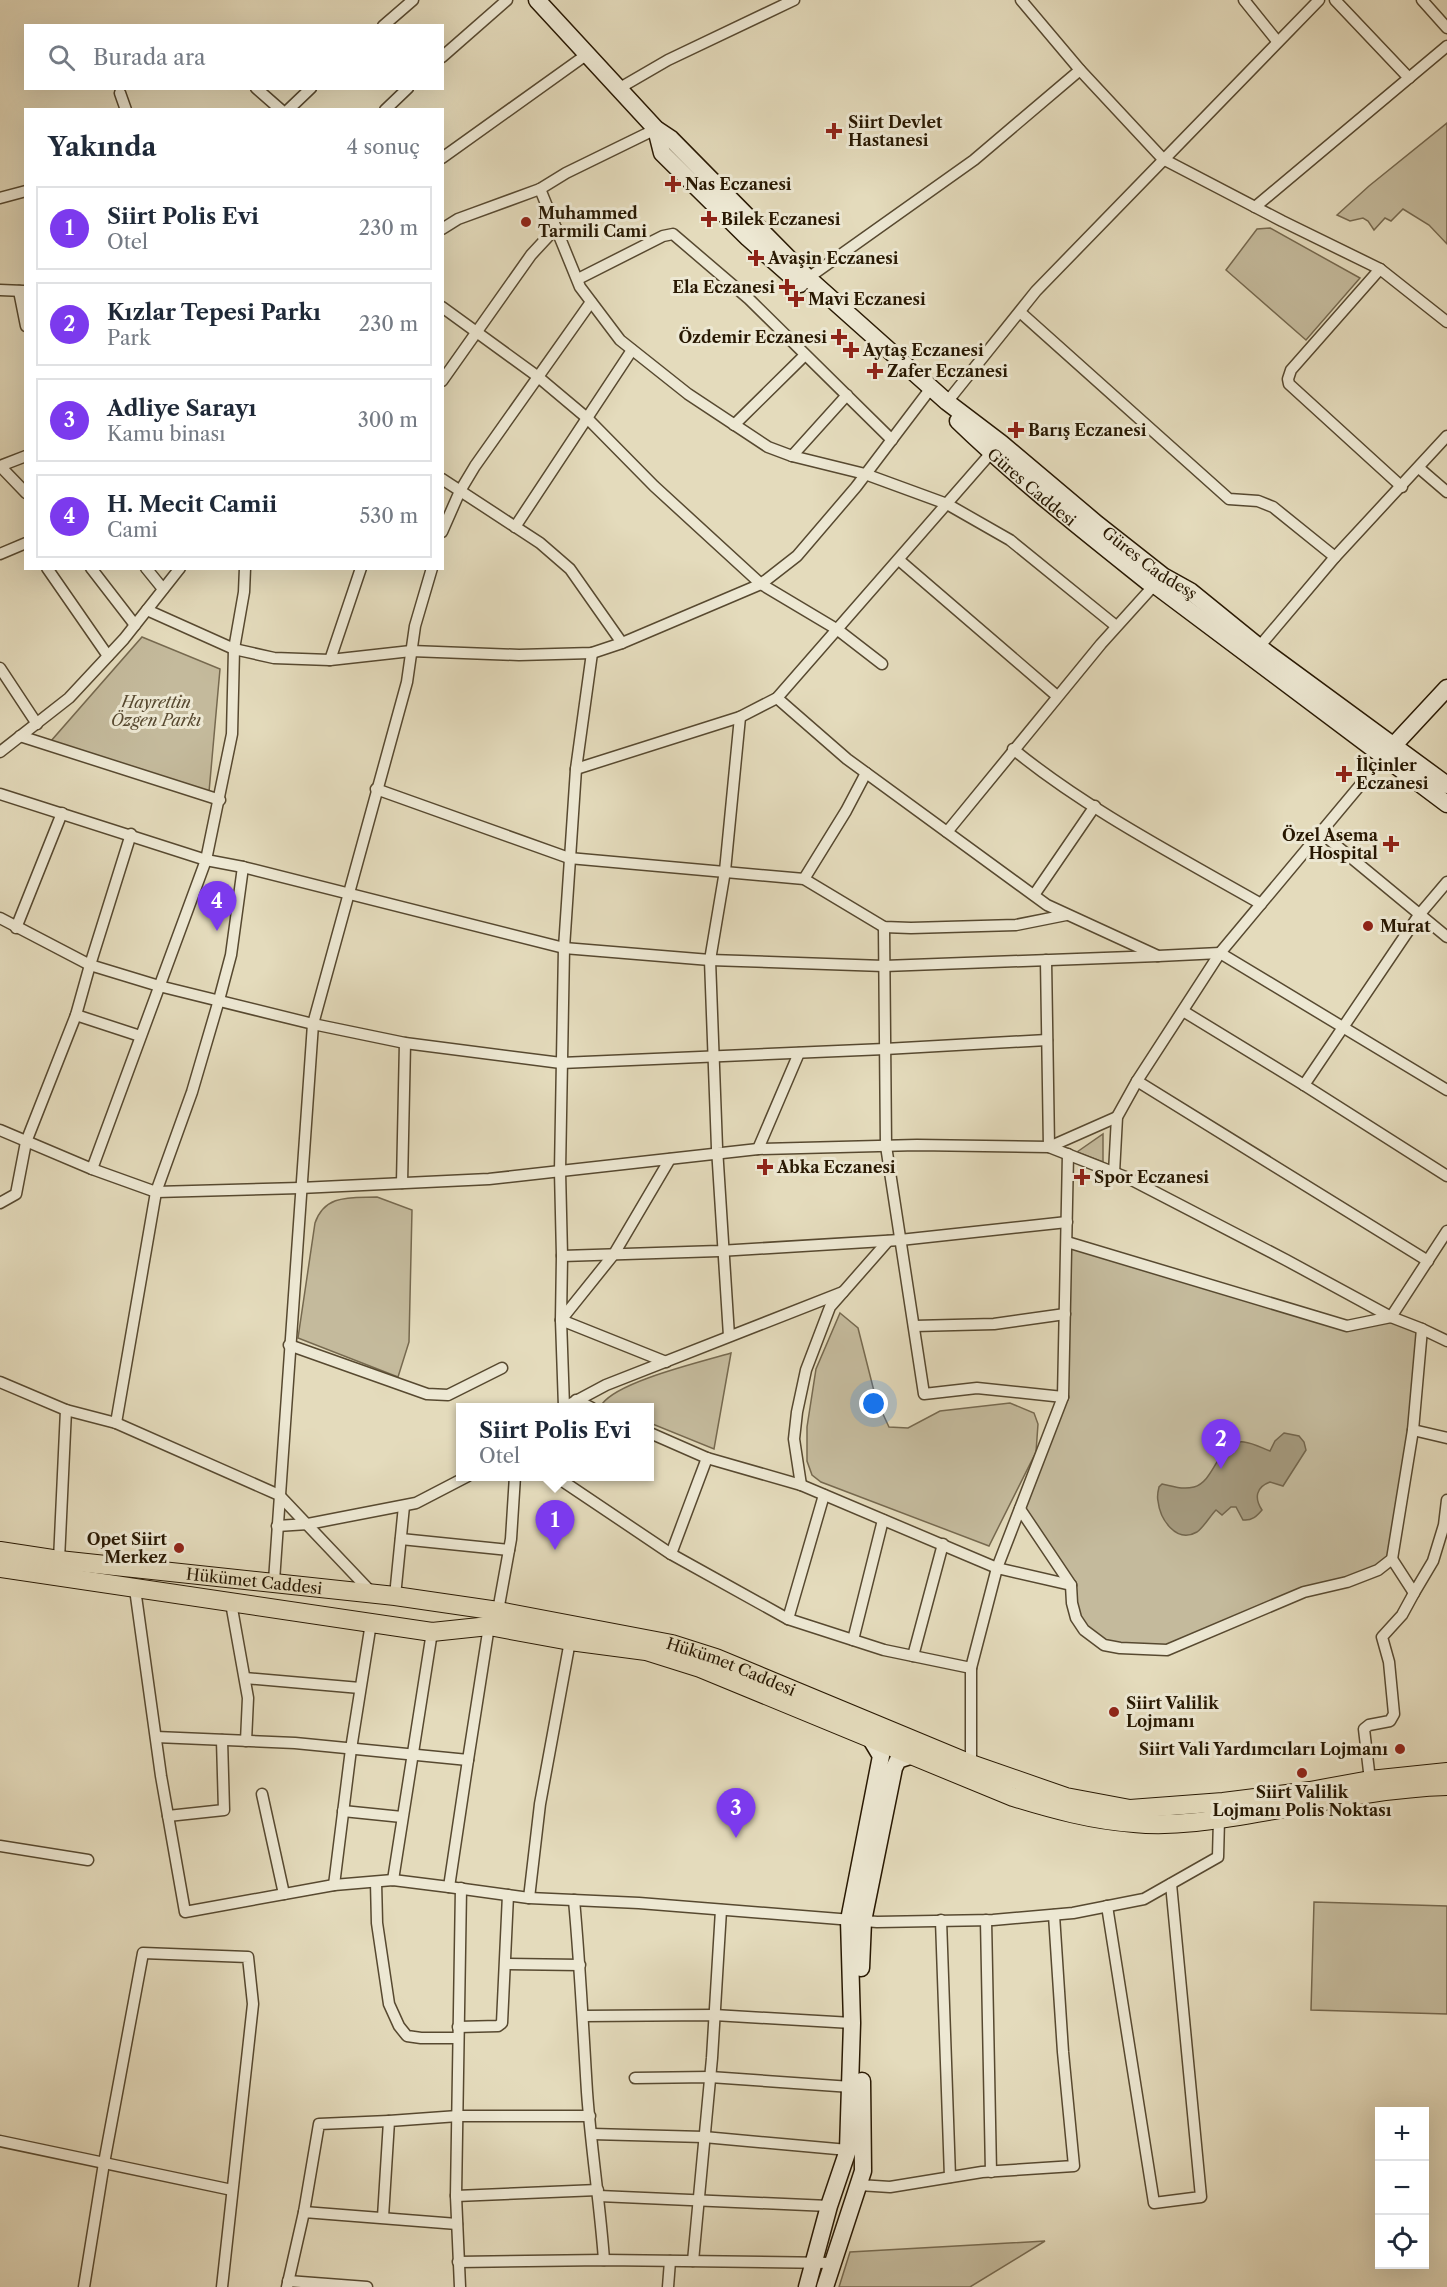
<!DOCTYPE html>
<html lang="tr">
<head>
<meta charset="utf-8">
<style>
	:root { --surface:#fff; --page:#f2f2f3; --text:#1f2937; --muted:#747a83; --line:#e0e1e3; --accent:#7c3aed }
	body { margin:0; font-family:"Libre Caslon Text",serif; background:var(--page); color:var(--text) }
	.controls { position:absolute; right:18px; bottom:18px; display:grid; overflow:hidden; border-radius:0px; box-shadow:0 6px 24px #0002 }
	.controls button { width:54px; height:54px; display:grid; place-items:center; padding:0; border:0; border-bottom:2px solid var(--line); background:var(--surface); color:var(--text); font:30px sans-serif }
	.you { position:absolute; left:874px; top:1404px; width:21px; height:21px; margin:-15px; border:4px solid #fff; border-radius:50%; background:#1a73e8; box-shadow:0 0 0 9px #1a73e833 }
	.badge { display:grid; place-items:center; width:39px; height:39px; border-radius:50%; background:var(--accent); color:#fff; font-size:20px; font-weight:700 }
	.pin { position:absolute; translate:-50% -50px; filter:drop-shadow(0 2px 3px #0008) }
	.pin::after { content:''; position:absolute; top:32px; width:21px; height:18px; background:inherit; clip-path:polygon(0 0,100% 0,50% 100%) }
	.popup { position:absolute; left:456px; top:1403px; width:198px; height:78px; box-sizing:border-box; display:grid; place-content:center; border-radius:0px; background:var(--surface); filter:drop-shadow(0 2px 4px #0005); font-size:20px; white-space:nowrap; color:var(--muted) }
	.popup b { font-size:22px; color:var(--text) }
	.popup::after { content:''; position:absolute; left:50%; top:100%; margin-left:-12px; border:12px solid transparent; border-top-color:var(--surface) }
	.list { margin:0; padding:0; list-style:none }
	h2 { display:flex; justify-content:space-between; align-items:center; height:78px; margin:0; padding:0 24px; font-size:26px }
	h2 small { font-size:20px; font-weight:400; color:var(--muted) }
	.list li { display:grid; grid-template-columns:39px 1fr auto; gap:18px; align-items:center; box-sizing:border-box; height:84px; margin:0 12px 12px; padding:0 12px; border:2px solid var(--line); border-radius:0px }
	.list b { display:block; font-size:22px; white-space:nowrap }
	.list p { margin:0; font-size:20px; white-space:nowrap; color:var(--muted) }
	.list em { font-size:20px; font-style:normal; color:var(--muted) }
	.icon { flex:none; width:33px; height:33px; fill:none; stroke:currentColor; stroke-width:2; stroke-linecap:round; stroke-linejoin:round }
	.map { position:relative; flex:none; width:1447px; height:2287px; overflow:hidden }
	.search { position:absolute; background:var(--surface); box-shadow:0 6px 24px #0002; left:24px; top:24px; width:420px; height:66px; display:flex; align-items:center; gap:15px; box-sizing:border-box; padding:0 21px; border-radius:0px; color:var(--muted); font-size:22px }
	.panel { position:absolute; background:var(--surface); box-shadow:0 6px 24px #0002; left:24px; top:108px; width:420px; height:462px; border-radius:0px }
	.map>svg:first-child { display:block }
	.green { fill:#c4ba9c; stroke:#76694f; stroke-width:1.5 }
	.water { fill:#a4997d; stroke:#72654c; stroke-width:1.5 }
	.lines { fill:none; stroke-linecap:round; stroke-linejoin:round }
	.street-casing { stroke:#574930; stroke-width:13 }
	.secondary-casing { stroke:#281802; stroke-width:19 }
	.primary-casing { stroke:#281802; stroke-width:20 }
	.street { stroke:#ede8d3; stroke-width:10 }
	.secondary { stroke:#ede8d3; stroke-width:16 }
	.primary { stroke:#e4dbbc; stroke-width:18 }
	.poi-dot { fill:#8f2418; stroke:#ede8d3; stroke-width:2 }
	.labels { text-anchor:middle; stroke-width:6; stroke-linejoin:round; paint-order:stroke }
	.poi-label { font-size:16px; font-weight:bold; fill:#281802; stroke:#ede8d3; text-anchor:start }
	.street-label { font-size:16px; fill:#281802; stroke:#ede8d3 }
	.park-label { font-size:16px; font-style:italic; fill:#574930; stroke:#ede8d3 }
</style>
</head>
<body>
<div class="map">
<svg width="1447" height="2287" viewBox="0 0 1447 2287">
	<rect width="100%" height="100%" fill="#e4dbbc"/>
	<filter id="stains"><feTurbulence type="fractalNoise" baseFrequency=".00333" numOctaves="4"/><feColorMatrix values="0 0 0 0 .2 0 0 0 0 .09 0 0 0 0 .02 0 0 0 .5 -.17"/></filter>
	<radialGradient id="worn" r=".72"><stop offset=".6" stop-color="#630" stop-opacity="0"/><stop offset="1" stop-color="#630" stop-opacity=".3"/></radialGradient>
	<g class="green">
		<polygon points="1447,123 1447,244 1429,225 1403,209 1391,221 1385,218 1374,230 1368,221 1363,218 1350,221 1337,215 1369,186"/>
		<polygon points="1270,228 1360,278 1306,340 1226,270 1257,229"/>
		<polygon points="142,637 220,669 209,792 51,741"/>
		<polygon points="1103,1134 1103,1162 1077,1152"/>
		<path d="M 377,1197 L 412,1210 L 409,1342 L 398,1377 L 298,1338 L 315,1223 C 325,1194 350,1198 377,1197 Z"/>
		<polygon points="1067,1242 1347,1326 1391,1317 1422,1329 1392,1558 1378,1570 1304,1592 1167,1650 1120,1648 1084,1630 1071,1585 1020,1509 1063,1397"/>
		<polygon points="840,1313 858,1328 876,1399 889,1427 908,1428 940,1411 1010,1403 1034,1413 1038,1424 1036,1452 989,1546 821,1482 812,1475 807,1461 807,1427 816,1369"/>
		<path d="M 731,1353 L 714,1449 L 650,1423 L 650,1408 L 611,1407 L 602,1404 C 619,1381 701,1362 731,1353 Z"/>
		<polygon points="1314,1902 1447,1906 1447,2014 1311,2010"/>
		<polygon points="1045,2241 970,2287 839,2287 850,2252"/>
	</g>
	<path class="water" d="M 1284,1433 L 1299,1436 L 1304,1442 L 1306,1450 L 1283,1486 L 1270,1482 C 1256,1487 1254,1498 1262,1510 C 1257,1516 1252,1521 1243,1520 L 1236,1507 L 1231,1507 L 1222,1515 L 1216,1510 C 1210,1516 1204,1527 1197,1532 C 1176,1544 1160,1519 1158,1501 C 1157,1497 1158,1491 1159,1487 L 1162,1484 C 1173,1486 1182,1490 1194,1487 C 1216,1481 1218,1439 1244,1442 C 1253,1443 1262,1448 1270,1451 L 1275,1441 Z"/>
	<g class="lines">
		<defs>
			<g id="street">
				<polyline points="1021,0 1080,70 1163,159 1282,221 1380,269 1447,322"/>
				<polyline points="1244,0 1277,41"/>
				<polyline points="1335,0 1409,78"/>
				<polyline points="1422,0 1447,28"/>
				<polyline points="383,26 413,0"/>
				<polyline points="442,57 507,0"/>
				<polyline points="256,88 281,110"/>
				<polyline points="618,89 668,60 794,0"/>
				<polyline points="120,93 126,110"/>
				<polyline points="288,110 311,88"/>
				<polyline points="385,110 408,88"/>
				<polyline points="442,158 586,55"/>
				<polyline points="540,189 580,287 620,340 688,394 768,447 792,456 865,474 947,504 1010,540 1116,626"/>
				<polyline points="0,198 26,191"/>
				<polyline points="1255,207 1447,46"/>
				<polyline points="442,229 458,219 540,189 566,173 656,129"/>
				<polyline points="1380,269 1291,370 1288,379 1289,384 1402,487"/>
				<polyline points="808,278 974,160 1080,70"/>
				<polyline points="578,279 663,236 673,234 749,299 892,440"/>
				<polyline points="0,290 24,291"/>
				<polyline points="19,291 26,326"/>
				<polyline points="442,307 537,376 587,418 654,486 761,584 838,630 882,664"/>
				<polyline points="1020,312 1229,499 1258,501 1273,507 1335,557"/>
				<polyline points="442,381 531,255 556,228"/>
				<polyline points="947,402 1036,291 1319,0"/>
				<polyline points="734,425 805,355"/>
				<polyline points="792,456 847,395"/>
				<polyline points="0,466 26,493"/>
				<polyline points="0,466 26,456"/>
				<polyline points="1419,468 1447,492"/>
				<polyline points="442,479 540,543 570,569 622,643"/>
				<polyline points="515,527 632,350"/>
				<polyline points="442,532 460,491 475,466 591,302"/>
				<polyline points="0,554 26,543"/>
				<polyline points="899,560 1057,696"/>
				<polyline points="47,568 108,656"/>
				<polyline points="91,568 135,625"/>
				<polyline points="146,568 163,589"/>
				<polyline points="147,610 234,649 274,658 330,660 411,651 519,655 592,653 622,643 761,584 797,556 856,487 931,388"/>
				<polyline points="1259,647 1335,557 1447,436"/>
				<polyline points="330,660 361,568"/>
				<polyline points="0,668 37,724"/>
				<polyline points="777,698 847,759 1047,905 1158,956 1220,953 1447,1090"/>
				<polyline points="20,736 220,800"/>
				<path d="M 1013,749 C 1086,809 1179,857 1261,904"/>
				<polyline points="0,752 69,698 124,639 180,568"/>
				<polyline points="576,769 740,717 777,698 991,453"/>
				<polyline points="376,789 569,858 804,879 884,927 911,928 1016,925 1066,915"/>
				<polyline points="0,794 206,860 243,867 564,948 710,960 884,966 1158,956"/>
				<polyline points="947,832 1101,644 1157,582"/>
				<polyline points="1320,832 1447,937"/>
				<polyline points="804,879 846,811 866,773"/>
				<polyline points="1034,895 1095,806"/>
				<polyline points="0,918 90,965 159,986 313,1024 405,1043 561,1063 885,1049 1047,1040"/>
				<polyline points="884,927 886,1146 924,1394 977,1388 1063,1397"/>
				<polyline points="16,928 62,813"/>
				<polyline points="1046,960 1049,1147"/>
				<polyline points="1183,1011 1304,1085 1447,1176"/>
				<polyline points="76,1015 140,1036"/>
				<polyline points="1137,1081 1428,1261"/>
				<polyline points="1304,1085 1419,915 1447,882"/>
				<polyline points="0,1130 92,1169 156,1192 300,1188 489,1179 758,1149 917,1145 1049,1147 1128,1178 1286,1260 1391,1317 1422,1329 1447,1341"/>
				<polyline points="1049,1147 1117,1117"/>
				<polyline points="758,1149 799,1053"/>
				<polyline points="92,1169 206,860 232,734 234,649 244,592 245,568"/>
				<polyline points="1114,1173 1117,1117 1137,1081 1220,953 1387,753"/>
				<polyline points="402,1183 405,1043"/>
				<polyline points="0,1203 16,1194 26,1142 76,1015 90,965 131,834"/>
				<polyline points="1067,1242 1347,1326 1391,1317 1447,1231"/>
				<polyline points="562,1256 719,1251 900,1240 1067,1222"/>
				<polyline points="561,1320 614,1254 670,1159"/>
				<polyline points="561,1320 666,1362"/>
				<polyline points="914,1326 994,1324 1065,1314"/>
				<polyline points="729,1336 717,1148 710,960 725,871 740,717"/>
				<polyline points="289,1345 427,1394 448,1395 502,1368"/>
				<polyline points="0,1382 66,1410 116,1423 279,1495 372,1593"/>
				<polyline points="576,1400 592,1408"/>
				<polyline points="564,1407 561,1320 562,1256 560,1171 564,948 576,769 592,653"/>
				<polyline points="563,1408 606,1385 843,1292"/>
				<polyline points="116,1423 156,1192 192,1092 219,1000 231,955 243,867"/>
				<polyline points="1413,1430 1447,1438"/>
				<polyline points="650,1433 707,1458 801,1485 997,1568 1063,1397 1068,1154"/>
				<polyline points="555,1476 671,1554 788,1619"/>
				<polyline points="801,1485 794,1439 797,1412 806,1370 830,1307 888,1241"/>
				<polyline points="824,1495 788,1619 884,1650 971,1668 997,1568 1071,1585"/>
				<polyline points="1020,1509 1071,1585 1072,1603 1076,1618 1084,1630 1104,1645 1120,1648 1167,1650 1304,1592 1347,1582 1378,1570 1392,1559 1413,1430 1422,1329"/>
				<polyline points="277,1526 308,1524 416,1503 468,1476"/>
				<polyline points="401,1539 509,1550"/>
				<polyline points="671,1554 707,1458"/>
				<polyline points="1392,1559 1414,1593 1433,1561 1444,1525 1447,1500"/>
				<polyline points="59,1560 66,1410"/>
				<polyline points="274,1581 313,1024 407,682 415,626 432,568"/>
				<polyline points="135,1589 161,1776 185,1912 334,1885 393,1880 449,1887 468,1760"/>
				<polyline points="395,1596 404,1506"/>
				<polyline points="231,1603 248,1698 246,1741"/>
				<polyline points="498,1611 511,1539 515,1476"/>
				<polyline points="853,1640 883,1520"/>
				<polyline points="913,1656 943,1544"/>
				<polyline points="245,1678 360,1688"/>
				<polyline points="156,1737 295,1743 468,1760 489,1626"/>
				<polyline points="971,1764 971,1668"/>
				<polyline points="1370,1780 1364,1729 1369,1725 1390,1721 1394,1714 1389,1662 1382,1637 1402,1615 1414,1593"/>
				<polyline points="262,1794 284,1894"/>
				<polyline points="343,1811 402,1817"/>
				<polyline points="168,1816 224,1810 222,1740"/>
				<polyline points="0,1846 88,1860"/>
				<polyline points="393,1880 432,1632"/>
				<polyline points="376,1882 377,1923 389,2004 399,2026 407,2036 421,2038 458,2038"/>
				<polyline points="334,1885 351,1749 371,1623"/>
				<polyline points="449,1887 529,1898 639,1903 877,1922 993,1920 1073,1913 1144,1899 1218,1857 1219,1819"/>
				<polyline points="529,1898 540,1804 570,1641"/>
				<path d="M 574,1900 C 580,1964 583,2028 587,2092 C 591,2148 600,2204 604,2260"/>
				<polyline points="1107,1906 1154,2203 1201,2197 1171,1884"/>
				<polyline points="941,1920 950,2177"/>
				<polyline points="986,1920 991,2172"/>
				<polyline points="506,1964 580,1965"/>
				<polyline points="584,2016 714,2015 852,2023"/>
				<polyline points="458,2027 498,2026 502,2023 508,1895"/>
				<polyline points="635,2078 710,2077 851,2087"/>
				<polyline points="592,2134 704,2137 848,2150"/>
				<polyline points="0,2141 232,2190"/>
				<polyline points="859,2185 890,2187 982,2172 1074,2166 1063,2052 1054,1915"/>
				<polyline points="456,2196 598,2190"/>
				<polyline points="599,2196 829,2206"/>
				<polyline points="304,2212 319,2124 389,2121"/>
				<polyline points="383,2217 389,2121 458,2116 590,2116"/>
				<polyline points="693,2261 712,2058 721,1910"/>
				<polyline points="458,2262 604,2260 833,2263"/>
				<polyline points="288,2281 367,2287"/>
				<polyline points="84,2287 104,2163 143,1953 248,1957 253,2004 222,2287"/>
				<polyline points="287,2287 304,2212 457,2224"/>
				<polyline points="460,2287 456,2196 461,1888"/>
				<polyline points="668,2287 670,2261"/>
			</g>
			<g id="secondary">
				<path id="s1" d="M 537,0 L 656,129 L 671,139 L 808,278 L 947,402 L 1001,443 L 1097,524 L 1163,576 L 1190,591 L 1259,647 L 1447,785"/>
				<polyline points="656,129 662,153 748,238 800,284"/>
				<path id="s2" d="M 958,421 C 1018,479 1083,530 1148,582 L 1155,585 L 1447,804"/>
				<polyline points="1394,745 1447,688"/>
				<polyline points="861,1968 863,1921 894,1768 898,1760 910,1756"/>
				<polyline points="807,2287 829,2206 848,2150 852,2023 849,1920 881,1756 869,1736"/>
				<polyline points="825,2287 863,2171 862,2081"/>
			</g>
			<g id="primary">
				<path id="s3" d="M 0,1551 L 59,1560 L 395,1596 L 498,1611 L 672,1644 L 716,1658 L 971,1764 L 1066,1797 L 1130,1809 L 1223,1802 L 1310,1791 L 1370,1780 L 1447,1772"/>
				<path d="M 0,1568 L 432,1632 L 489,1626 L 570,1641 L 646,1651 L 700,1668 L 1013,1797 C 1052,1809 1092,1820 1134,1823 C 1174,1827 1217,1820 1257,1813 C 1319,1802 1383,1788 1447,1786"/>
			</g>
		</defs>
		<use href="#street" class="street-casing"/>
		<use href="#secondary" class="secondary-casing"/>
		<use href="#primary" class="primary-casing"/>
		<use href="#street" class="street"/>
		<use href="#secondary" class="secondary"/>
		<use href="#primary" class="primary"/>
	</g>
	<g class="poi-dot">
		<path d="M831 122h6v6h6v6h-6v6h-6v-6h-6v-6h6z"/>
		<path d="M670 175h6v6h6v6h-6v6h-6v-6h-6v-6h6z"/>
		<path d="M706 210h6v6h6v6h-6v6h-6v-6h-6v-6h6z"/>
		<circle cx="526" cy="222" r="6"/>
		<path d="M753 249h6v6h6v6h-6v6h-6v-6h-6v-6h6z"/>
		<path d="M784 278h6v6h6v6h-6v6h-6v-6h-6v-6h6z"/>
		<path d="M793 290h6v6h6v6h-6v6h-6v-6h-6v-6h6z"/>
		<path d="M836 328h6v6h6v6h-6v6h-6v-6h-6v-6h6z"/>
		<path d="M848 341h6v6h6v6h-6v6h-6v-6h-6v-6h6z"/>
		<path d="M872 362h6v6h6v6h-6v6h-6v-6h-6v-6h6z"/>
		<path d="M1013 421h6v6h6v6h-6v6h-6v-6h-6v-6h6z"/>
		<path d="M1341 765h6v6h6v6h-6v6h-6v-6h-6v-6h6z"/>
		<path d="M1388 835h6v6h6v6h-6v6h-6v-6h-6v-6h6z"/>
		<circle cx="1368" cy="926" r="6"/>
		<path d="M762 1158h6v6h6v6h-6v6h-6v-6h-6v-6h6z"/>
		<path d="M1079 1168h6v6h6v6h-6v6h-6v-6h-6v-6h6z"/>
		<circle cx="179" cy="1548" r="6"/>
		<circle cx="1114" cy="1712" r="6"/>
		<circle cx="1400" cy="1749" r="6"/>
		<circle cx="1302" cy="1773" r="6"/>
	</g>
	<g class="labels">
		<g class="poi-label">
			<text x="848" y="128">Siirt Devlet<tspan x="848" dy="18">Hastanesi</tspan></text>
			<text x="685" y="190">Nas Eczanesi</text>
			<text x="538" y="219">Muhammed<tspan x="538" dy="18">Tarmili Cami</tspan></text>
			<text x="721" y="225">Bilek Eczanesi</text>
			<text x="768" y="264">Avaşin Eczanesi</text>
			<text x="775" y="293" text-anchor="end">Ela Eczanesi</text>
			<text x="808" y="305">Mavi Eczanesi</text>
			<text x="827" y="343" text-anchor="end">Özdemir Eczanesi</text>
			<text x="863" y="356">Aytaş Eczanesi</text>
			<text x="887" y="377">Zafer Eczanesi</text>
			<text x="1028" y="436">Barış Eczanesi</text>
			<text x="1356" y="771">İlçinler<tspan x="1356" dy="18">Eczanesi</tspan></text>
			<text x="1378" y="841" text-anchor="end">Özel Asema<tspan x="1378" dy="18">Hospital</tspan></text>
			<text x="1380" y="932">Murat</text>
			<text x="777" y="1173">Abka Eczanesi</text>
			<text x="1094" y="1183">Spor Eczanesi</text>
			<text x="167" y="1545" text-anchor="end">Opet Siirt<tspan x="167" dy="18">Merkez</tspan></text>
			<text x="1126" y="1709">Siirt Valilik<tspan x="1126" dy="18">Lojmanı</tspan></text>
			<text x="1388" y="1755" text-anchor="end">Siirt Vali Yardımcıları Lojmanı</text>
			<text x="1302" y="1798" text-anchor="middle">Siirt Valilik<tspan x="1302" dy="18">Lojmanı Polis Noktası</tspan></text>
		</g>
		<g class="street-label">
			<text dy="6" stroke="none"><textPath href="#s2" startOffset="99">Güres Caddesi</textPath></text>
			<text dy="6" stroke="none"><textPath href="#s1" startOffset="834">Güres Caddesş</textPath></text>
			<text dy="6" stroke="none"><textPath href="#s3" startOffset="256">Hükümet Caddesi</textPath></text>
			<text dy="6" stroke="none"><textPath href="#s3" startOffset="742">Hükümet Caddesi</textPath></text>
		</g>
		<g class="park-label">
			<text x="156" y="708">Hayrettin<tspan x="156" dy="18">Özgen Parkı</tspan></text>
		</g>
	</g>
	<rect width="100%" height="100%" filter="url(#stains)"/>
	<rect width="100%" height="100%" fill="url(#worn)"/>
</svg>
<div class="controls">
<button>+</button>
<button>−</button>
<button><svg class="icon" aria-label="locate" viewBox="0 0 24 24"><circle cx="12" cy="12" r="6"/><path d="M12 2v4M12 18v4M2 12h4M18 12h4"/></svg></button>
</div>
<div class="you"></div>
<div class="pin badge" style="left:555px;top:1550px">1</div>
<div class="popup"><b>Siirt Polis Evi</b>Otel</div>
<div class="pin badge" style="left:1221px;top:1469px">2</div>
<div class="pin badge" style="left:736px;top:1838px">3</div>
<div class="pin badge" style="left:217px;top:931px">4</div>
<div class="search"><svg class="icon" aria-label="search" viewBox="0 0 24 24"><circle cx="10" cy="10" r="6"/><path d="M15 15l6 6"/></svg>Burada ara</div>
<section class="panel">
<h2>Yakında<small>4 sonuç</small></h2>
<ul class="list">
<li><span class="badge">1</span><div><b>Siirt Polis Evi</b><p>Otel</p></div><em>230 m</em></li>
<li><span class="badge">2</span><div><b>Kızlar Tepesi Parkı</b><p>Park</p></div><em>230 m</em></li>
<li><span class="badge">3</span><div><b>Adliye Sarayı</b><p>Kamu binası</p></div><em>300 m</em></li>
<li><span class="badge">4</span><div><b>H. Mecit Camii</b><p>Cami</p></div><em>530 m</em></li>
</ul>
</section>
</div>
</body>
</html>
